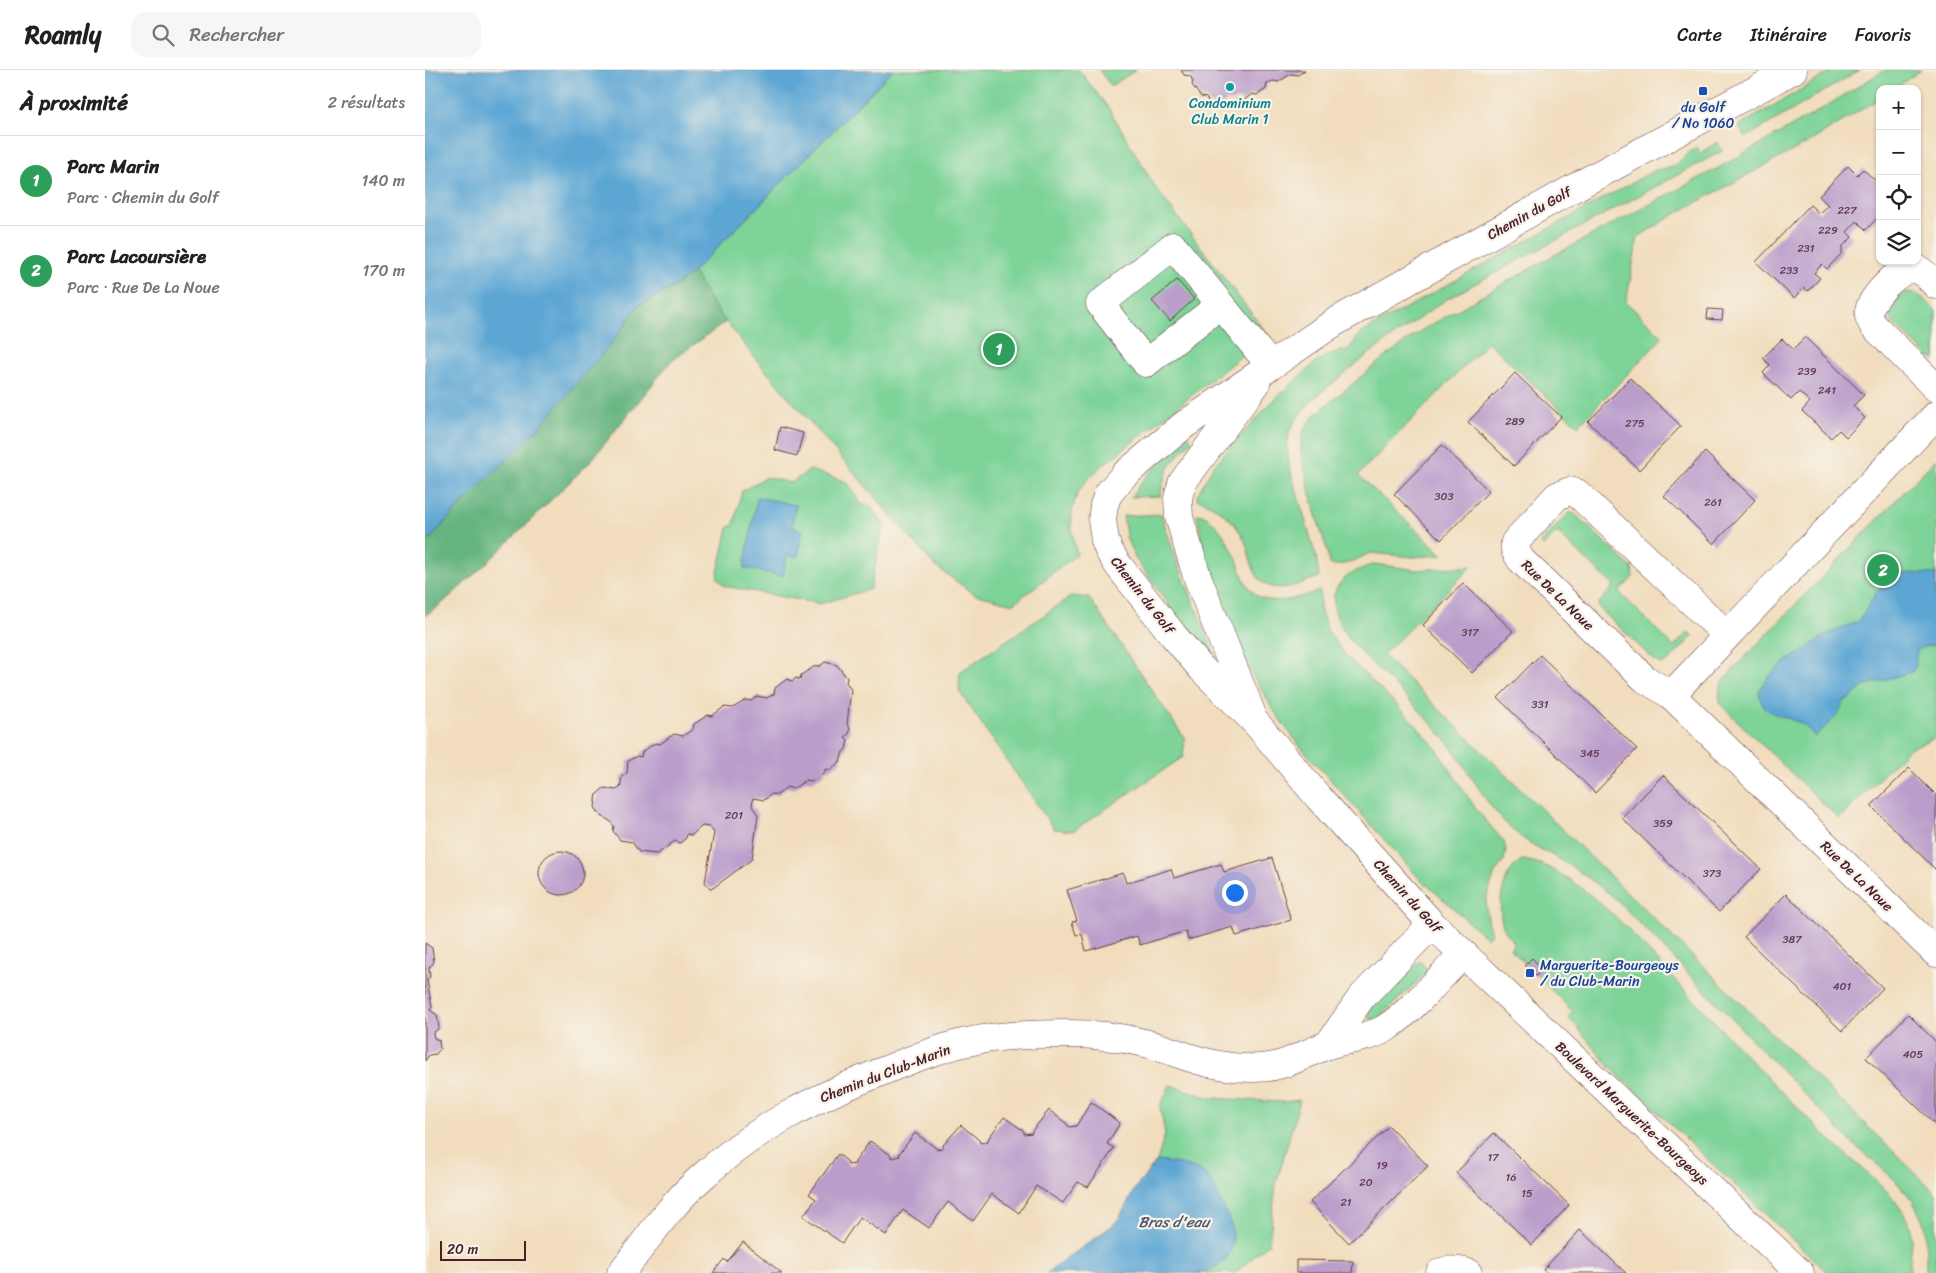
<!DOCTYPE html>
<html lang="fr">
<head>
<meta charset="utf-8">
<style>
	:root { --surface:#fff; --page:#f6f6f6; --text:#202124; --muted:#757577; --line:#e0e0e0; --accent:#b5179e }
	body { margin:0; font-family:Sriracha,sans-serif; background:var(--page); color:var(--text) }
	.controls { position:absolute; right:15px; top:15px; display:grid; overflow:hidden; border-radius:10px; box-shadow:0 1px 4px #0004 }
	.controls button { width:45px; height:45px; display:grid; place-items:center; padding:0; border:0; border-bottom:1px solid var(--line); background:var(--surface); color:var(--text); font:25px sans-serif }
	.scale { position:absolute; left:15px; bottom:12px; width:86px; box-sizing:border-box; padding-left:5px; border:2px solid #4a1f2b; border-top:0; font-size:14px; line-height:18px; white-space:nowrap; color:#4a1f2b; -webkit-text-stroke:4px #f7f3e8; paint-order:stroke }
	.you { position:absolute; left:809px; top:822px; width:18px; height:18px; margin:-12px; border:4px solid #fff; border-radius:50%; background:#1a73e8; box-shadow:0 0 0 8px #1a73e833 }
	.badge { display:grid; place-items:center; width:32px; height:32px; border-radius:50%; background:var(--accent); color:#fff; font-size:16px; font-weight:700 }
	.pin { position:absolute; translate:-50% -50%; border:2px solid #fff; box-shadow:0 1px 5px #0006 }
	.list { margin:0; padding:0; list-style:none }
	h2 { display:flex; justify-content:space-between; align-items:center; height:65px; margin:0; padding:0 20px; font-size:21px }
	h2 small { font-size:16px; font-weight:400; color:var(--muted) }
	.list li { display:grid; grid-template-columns:32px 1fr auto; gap:15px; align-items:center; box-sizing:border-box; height:90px; padding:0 20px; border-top:1px solid var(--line) }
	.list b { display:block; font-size:19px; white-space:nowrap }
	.list p { margin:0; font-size:16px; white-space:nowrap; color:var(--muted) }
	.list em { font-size:16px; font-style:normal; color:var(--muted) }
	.icon { flex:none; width:28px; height:28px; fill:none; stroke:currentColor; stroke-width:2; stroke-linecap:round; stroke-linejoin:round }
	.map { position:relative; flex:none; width:1511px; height:1203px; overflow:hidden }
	header { display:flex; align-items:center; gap:30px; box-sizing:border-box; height:70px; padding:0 25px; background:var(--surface); border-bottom:1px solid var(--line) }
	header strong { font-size:24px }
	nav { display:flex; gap:28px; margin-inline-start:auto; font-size:18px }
	.search { width:350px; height:45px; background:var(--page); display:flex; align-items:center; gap:12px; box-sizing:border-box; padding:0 18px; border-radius:15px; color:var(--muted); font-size:19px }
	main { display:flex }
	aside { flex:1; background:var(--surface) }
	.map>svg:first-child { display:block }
	.green { fill:#7dd398; stroke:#647962 }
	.forest { fill:#66b580; stroke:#586a56 }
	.water { fill:#5ca6d4; stroke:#536280 }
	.building { fill:#ba9dcb }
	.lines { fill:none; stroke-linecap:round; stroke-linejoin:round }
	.minor-casing { stroke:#633c41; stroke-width:29 }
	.minor { stroke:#fff; stroke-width:28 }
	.culture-dot { fill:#0f9aa8; stroke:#f7f3e8; stroke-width:2 }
	.transit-dot { fill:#1a4fb4; stroke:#f7f3e8; stroke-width:2 }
	.labels { text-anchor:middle; stroke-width:4.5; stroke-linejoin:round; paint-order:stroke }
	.number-label { font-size:11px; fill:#663e53 }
	.culture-label { font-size:14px; fill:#0d838f; stroke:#f7f3e8 }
	.transit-label { font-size:14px; fill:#164399; stroke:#f7f3e8 }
	.street-label { font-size:14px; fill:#4a1f2b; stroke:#f7f3e8 }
	.water-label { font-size:15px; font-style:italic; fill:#51556f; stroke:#f7f3e8 }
</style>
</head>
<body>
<header>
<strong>Roamly</strong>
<div class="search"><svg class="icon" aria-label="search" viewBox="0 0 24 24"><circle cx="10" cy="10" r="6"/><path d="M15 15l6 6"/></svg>Rechercher</div>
<nav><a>Carte</a><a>Itinéraire</a><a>Favoris</a></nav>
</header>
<main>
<aside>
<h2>À proximité<small>2 résultats</small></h2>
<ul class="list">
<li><span class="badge" style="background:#2e9e5b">1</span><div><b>Parc Marin</b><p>Parc · Chemin du Golf</p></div><em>140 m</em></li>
<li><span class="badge" style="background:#2e9e5b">2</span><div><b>Parc Lacoursière</b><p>Parc · Rue De La Noue</p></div><em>170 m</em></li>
</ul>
</aside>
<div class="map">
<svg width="1511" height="1203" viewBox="0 0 1511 1203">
	<rect width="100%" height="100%" fill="#f7f3e8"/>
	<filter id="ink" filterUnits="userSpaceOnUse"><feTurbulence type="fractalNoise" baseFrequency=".02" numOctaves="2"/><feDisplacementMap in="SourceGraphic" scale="10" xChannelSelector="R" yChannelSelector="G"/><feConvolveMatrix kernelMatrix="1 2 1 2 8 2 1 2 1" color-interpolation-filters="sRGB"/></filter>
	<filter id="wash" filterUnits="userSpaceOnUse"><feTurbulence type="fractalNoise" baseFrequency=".0096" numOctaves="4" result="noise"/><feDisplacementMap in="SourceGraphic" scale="20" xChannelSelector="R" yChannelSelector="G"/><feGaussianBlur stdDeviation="1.12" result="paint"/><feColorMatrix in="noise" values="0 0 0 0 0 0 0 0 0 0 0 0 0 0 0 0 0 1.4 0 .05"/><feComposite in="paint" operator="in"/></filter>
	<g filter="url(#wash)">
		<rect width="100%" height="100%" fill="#f1ddbd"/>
		<g class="green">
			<path d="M 468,0 L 654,0 L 684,39 L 732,120 L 843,265 C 800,299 757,333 714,367 C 698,380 664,403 654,421 C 643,441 646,463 652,484 L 588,534 L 549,524 L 510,496 L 334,293 L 291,239 L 268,202 Z"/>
			<polygon points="674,0 711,0 686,16"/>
			<polygon points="1409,0 1435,0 1320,68 1314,56"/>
			<polygon points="1460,0 1496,0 1469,19 1455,19 1455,28 1386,71 1254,142 1213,167 1201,232 1238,267 1153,356 1063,272 933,405 1018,485 988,487 945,483 924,493 908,496 904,493 902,480 890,442 876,384 876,373 879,359 891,344 960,287 997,260 1124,188 1297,96 1390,43"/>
			<path d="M 1293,72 L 1297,81 L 1020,230 L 945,283 L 888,329 L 871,349 L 864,362 L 862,377 L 864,396 L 891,486 L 894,507 C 879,512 857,523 842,515 C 826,507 826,485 820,471 C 811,451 793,436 772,429 L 772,425 L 789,395 L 848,331 L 891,292 L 905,284 L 924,279 L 934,265 L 950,255 L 1230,100 L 1249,97 L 1264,82 L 1272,77 L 1275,83 Z"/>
			<path d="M 1481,222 C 1495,222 1502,232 1511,241 L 1511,290 L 1504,287 L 1468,253 L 1464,243 L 1465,237 L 1475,226 Z"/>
			<path d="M 763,365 L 767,370 C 750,389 738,400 736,426 L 706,427 L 718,410 Z"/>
			<path d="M 1511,389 L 1511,667 L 1483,679 L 1414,749 L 1296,635 C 1293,624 1294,617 1300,608 Z"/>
			<polygon points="385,400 422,412 437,435 445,435 459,455 445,519 395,534 300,516 292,507 303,458 309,454 317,421 341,407 366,413"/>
			<polygon points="1144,443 1149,443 1207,498 1208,507 1194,522 1249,577 1263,562 1268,566 1243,592 1235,594 1230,591 1174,538 1173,534 1189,516 1132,462 1118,476 1115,472"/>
			<polygon points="736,444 751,489 791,588 784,591 710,488 702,470 698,446"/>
			<path d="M 772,444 C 781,445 787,451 793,458 C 801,467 806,478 811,488 C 816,499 819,514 828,522 C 845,539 875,527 895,521 L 895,538 L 902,560 L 920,585 L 980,643 L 1011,678 L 1051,739 L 1079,772 L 1081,780 L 1079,790 L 1070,803 L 1062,826 L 1061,837 L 1066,864 L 1062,868 L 993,807 L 875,676 L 853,647 L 820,593 L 778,479 Z"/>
			<path d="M 950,494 L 992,500 L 1047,496 L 958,585 L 1511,1123 L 1511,1203 L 1501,1203 L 1501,1165 L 1498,1151 L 1488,1131 L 1469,1109 L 1426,1072 L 1193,831 C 1176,817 1159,804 1140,793 C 1123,782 1104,775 1089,761 C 1060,736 1046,702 1023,673 C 993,635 955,604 923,568 C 898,530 905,507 950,494 Z"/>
			<polygon points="647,526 664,528 760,669 758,687 648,761 629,759 534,621 535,602"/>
			<path d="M 1097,790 C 1131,793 1168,827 1193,849 C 1264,924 1333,1001 1407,1072 C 1433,1097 1469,1119 1484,1154 C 1491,1169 1483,1187 1485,1203 L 1403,1203 L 1186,998 L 1143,946 L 1148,942 L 1112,905 L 1118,899 L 1107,889 L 1101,894 L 1085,879 L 1089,873 C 1084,866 1078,860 1077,852 C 1072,833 1079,800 1097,790 Z"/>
			<polygon points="995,891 1002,899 1000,904 956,946 950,950 945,949 943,944 945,938"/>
			<polygon points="745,1015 786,1028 857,1032 875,1030 851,1114 844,1173 810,1203 622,1203 688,1155 695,1147 710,1119 732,1091 740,1064 735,1036"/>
		</g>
		<polygon class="forest" points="268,202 291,239 301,252 247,290 165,392 64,491 19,532 0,546 0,474 193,265 213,236 250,216"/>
		<g class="water">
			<polygon points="0,0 468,0 268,202 250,216 213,236 193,265 114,358 35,436 0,474"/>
			<polygon points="332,427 371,435 367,457 378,460 373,487 362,485 358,506 319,498"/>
			<path d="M 1481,503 L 1511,504 L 1511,575 C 1491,578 1491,577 1491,597 L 1487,602 L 1439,616 L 1425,628 L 1419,631 L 1413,644 L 1390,667 C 1386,662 1381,656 1375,653 C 1357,644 1336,647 1334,621 L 1344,606 L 1358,594 L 1401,565 L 1433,551 L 1438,545 L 1447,529 L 1459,512 L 1467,507 Z"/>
			<path d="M 732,1091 C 749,1093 771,1094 783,1107 C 790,1114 791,1124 795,1131 C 806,1151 818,1177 795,1194 C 790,1198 783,1200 777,1203 L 622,1203 L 688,1155 L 695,1147 L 710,1119 Z"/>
		</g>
		<g id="blocks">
			<g class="building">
				<polygon points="756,0 880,0 873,5 866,4 853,12 848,11 842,14 841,19 832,25 827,24 818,31 812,29 807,32 802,31 795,36 785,34 781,28 776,27 767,15 768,11 765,6 759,5"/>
				<polygon points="1423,96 1432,105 1438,99 1455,115 1455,145 1441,160 1432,151 1422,162 1427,167 1417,177 1417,183 1402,199 1397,194 1389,203 1395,208 1383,221 1379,218 1369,228 1331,192 1385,135 1394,143 1403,135 1394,126"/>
				<polygon points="752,210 769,229 745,251 727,231"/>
				<polygon points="1283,239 1298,240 1297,250 1282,249"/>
				<polygon points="1380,267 1439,325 1428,336 1440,348 1421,367 1414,360 1406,368 1377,341 1385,332 1374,322 1366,330 1338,303 1345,295 1338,288 1357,269 1368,279"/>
				<polygon points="1090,303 1136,347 1089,396 1043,352"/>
				<polygon points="1205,308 1256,356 1214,400 1163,352"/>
				<polygon points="355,357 378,363 372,386 350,380"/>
				<polygon points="1017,375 1064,421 1016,470 969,424"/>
				<polygon points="1280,382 1330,430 1289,474 1239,426"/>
				<polygon points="1038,513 1088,561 1047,603 998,555"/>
				<polygon points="1115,585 1212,679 1170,723 1073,628"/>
				<polygon points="400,592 412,595 422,608 421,612 426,620 422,654 425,658 424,664 420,667 423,670 421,679 418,682 415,692 404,700 400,699 400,703 387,711 381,710 368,719 362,717 352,725 347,724 339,730 328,728 327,736 333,745 327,789 288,818 285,818 280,812 289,763 285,757 277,756 267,765 262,764 261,768 255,773 250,771 232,784 214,782 207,772 195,770 188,761 189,756 185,751 175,745 170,737 172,724 179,718 191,720 195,718 197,706 202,703 203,691 212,686 216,687 217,682 230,673 235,674 249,664 258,666 268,659 269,654 283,645 287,646 299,637 308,638 321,630 326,631 332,626 342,628 349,624 350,618 362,609 367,611 371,608 375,609 376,605 390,596 395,596"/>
				<polygon points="1484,698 1511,725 1511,800 1446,736"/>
				<polygon points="1238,705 1336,799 1294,842 1197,748"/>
				<circle cx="136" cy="803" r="22"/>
				<polygon points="847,788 866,850 811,866 808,857 763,870 761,861 715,875 712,866 661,881 657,864 651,865 647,852 652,851 642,820 698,803 701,813 746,799 749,808 796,794 799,802"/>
				<polygon points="1361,824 1458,918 1417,961 1319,867"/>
				<polygon points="0,873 7,878 9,892 4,898 5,907 2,910 7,937 5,940 12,945 14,958 8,963 9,968 14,970 15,979 11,984 4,985 0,991"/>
				<polygon points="1107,888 1118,900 1111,906 1100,895"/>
				<polygon points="1483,944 1511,972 1511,1055 1441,988"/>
				<polygon points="666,1032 695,1053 682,1074 689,1078 663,1117 653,1112 638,1133 611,1116 594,1143 567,1124 548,1151 523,1132 504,1158 478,1140 461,1165 435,1147 417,1173 378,1146 391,1129 384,1124 413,1084 423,1092 423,1095 430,1094 430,1092 445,1071 466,1085 466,1088 475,1086 474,1084 490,1063 510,1077 511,1079 518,1078 518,1075 536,1055 554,1070 555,1073 563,1071 563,1069 579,1047 599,1061 599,1064 607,1063 607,1061 624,1040 642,1054 644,1057 651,1056"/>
				<polygon points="964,1056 1003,1096 924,1173 885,1132"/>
				<polygon points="1069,1063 1144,1135 1107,1175 1031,1103"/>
				<polygon points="1155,1160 1201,1203 1122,1203 1118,1200"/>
				<polygon points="318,1172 357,1203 288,1203 299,1189 302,1192"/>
				<polygon points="871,1190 928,1191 927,1203 871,1203"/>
			</g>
		</g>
	</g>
	<g filter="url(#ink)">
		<use href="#blocks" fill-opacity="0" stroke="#633c41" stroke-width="1"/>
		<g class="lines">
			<defs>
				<g id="minor">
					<polyline points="1368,0 1156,114 910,252 759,355 699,405 683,424 679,435 677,450 680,471 684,481 693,495 748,565 777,599 831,653 894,728 1007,854 1375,1203"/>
					<path d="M 1511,215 C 1505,209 1498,200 1489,199 C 1475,196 1445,229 1444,242 C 1443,247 1446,252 1449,256 L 1511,318"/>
					<polyline points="795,235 721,293 675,234 748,176 845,295"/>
					<polyline points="1302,565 1152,423 1145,421 1132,426 1090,472 1090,480 1096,490 1220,609 1246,625 1511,883"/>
					<polyline points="1246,625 1511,345"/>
					<polyline points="826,642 772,506 754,447 753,428 757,413 762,406 831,314"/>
					<polyline points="903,975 936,928 1007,854"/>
					<path d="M 196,1203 C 222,1170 245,1135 277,1107 C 329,1059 386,1030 451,1004 C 480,992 511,979 542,972 C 575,965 610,964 643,964 C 669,964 695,967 720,973 C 744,979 766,990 789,994 C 810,998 836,1001 857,994 C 874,989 889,979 906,974 C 923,969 946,968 961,958 C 988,940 1015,907 1038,884"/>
					<path d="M 1015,1203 C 1022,1199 1035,1200 1043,1203"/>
				</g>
			</defs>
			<use href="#minor" class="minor-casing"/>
			<use href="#minor" class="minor"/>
		</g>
	</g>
	<circle class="culture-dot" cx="805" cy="17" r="5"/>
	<g class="transit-dot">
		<rect x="1273" y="16" width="10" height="10" rx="2.5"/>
		<rect x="1100" y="898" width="10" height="10" rx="2.5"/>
	</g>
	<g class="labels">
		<g class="number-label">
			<text x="1422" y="144">227</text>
			<text x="1403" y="164">229</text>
			<text x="1381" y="182">231</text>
			<text x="1364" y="204">233</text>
			<text x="1382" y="305">239</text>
			<text x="1402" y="324">241</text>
			<text x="1090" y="355">289</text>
			<text x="1210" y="357">275</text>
			<text x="1019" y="430">303</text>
			<text x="1288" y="436">261</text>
			<text x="1045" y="566">317</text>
			<text x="1115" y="638">331</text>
			<text x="1165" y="687">345</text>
			<text x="309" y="749">201</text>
			<text x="1238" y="757">359</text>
			<text x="1287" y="807">373</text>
			<text x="1367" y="873">387</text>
			<text x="1417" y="920">401</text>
			<text x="1488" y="988">405</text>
			<text x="1068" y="1091">17</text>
			<text x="957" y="1099">19</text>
			<text x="1086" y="1111">16</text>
			<text x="941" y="1116">20</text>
			<text x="1102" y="1127">15</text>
			<text x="921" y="1136">21</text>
		</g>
		<g class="culture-label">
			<text x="805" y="38">Condominium<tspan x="805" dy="16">Club Marin 1</tspan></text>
		</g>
		<g class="transit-label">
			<text x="1278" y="42">du Golf<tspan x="1278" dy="16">/ No 1060</tspan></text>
			<text x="1115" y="900" text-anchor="start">Marguerite-Bourgeoys<tspan x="1115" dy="16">/ du Club-Marin</tspan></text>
		</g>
		<g class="street-label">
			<text transform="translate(1104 143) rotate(-29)" y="5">Chemin du Golf</text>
			<text transform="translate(718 525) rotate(52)" y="5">Chemin du Golf</text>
			<text transform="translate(1133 525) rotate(44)" y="5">Rue De La Noue</text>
			<text transform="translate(1432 806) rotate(44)" y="5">Rue De La Noue</text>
			<text transform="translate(983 826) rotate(48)" y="5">Chemin du Golf</text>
			<text transform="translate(460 1003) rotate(-21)" y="5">Chemin du Club-Marin</text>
			<text transform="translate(1207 1043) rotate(43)" y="5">Boulevard Marguerite-Bourgeoys</text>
		</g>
		<g class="water-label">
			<text x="749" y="1157">Bras d'eau</text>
		</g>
	</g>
</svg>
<div class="controls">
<button>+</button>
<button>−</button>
<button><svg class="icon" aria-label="locate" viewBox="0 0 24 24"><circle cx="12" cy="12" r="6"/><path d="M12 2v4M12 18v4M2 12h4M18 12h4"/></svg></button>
<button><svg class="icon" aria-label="layers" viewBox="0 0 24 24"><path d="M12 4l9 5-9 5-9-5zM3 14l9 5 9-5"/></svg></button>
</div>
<div class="scale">20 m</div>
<div class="you"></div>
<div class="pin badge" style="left:574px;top:279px;background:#2e9e5b">1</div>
<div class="pin badge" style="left:1458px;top:500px;background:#2e9e5b">2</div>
</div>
</main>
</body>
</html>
